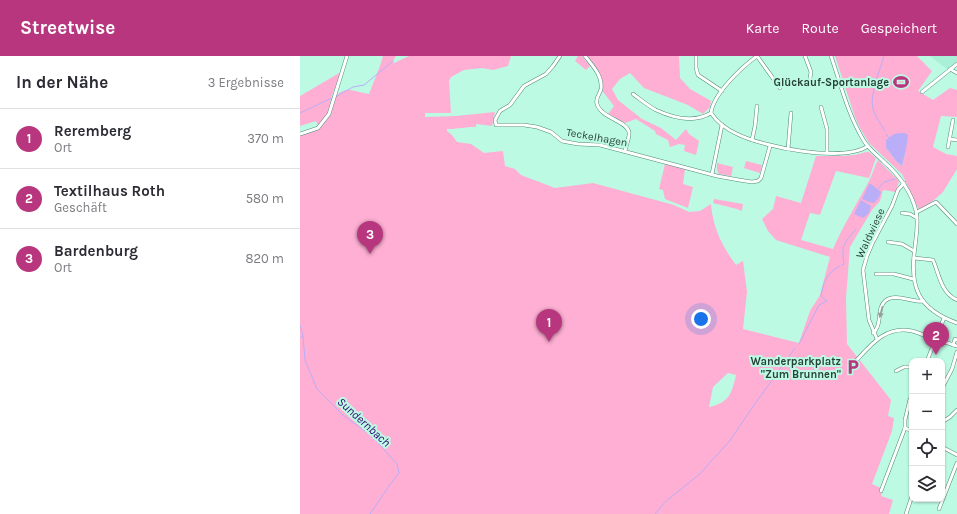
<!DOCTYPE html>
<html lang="de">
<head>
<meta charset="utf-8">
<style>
	:root { --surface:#fff; --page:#f7f7f7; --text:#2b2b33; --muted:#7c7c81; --line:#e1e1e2; --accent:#b8367e }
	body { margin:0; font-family:Karla,sans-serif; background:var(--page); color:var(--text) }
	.controls { position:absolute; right:12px; bottom:12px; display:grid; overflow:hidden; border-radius:8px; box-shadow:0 1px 3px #0004 }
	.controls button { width:36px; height:36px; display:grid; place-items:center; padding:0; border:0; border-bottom:1px solid var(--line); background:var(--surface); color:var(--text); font:20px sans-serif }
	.you { position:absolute; left:401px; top:263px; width:14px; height:14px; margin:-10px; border:3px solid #fff; border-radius:50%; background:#1a73e8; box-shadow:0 0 0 6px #1a73e833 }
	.badge { display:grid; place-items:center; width:26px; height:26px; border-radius:50%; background:var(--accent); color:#fff; font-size:13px; font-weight:700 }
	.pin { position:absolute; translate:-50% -33px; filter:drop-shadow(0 1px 2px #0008) }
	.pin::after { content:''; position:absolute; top:21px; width:14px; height:12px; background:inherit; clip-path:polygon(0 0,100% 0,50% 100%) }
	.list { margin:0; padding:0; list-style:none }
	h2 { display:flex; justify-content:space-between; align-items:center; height:52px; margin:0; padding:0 16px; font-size:17px }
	h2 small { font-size:13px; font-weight:400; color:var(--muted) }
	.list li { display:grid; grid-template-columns:26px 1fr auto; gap:12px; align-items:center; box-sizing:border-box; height:60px; padding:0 16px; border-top:1px solid var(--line) }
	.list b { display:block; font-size:15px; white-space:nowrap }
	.list p { margin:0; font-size:13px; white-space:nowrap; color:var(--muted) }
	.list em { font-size:13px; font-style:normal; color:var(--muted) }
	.icon { flex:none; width:22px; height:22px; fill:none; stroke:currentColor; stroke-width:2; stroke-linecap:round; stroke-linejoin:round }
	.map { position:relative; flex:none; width:657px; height:458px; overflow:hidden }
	header { display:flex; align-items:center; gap:24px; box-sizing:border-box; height:56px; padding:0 20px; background:var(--accent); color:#fff }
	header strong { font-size:19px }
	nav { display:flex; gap:22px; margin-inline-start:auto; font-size:14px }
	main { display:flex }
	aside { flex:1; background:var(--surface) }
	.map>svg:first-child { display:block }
	.built { fill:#aaf0d8 }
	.green { fill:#feafd3; fill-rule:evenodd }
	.water { fill:#b9aef7 }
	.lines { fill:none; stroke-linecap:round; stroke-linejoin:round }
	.stream { stroke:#b9aef7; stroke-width:1 }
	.minor-casing { stroke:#508b77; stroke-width:4 }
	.minor { stroke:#fff; stroke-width:3 }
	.oneway { fill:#94a09c }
	.labels { text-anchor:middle; stroke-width:4; stroke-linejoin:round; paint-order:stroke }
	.poi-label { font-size:11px; font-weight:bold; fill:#284138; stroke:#bdfae4; text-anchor:end }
	.street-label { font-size:11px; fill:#284138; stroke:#bdfae4 }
	.water-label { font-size:12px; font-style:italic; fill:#300070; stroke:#bdfae4 }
</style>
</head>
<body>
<header>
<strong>Streetwise</strong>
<nav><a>Karte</a><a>Route</a><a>Gespeichert</a></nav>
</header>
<main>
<aside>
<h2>In der Nähe<small>3 Ergebnisse</small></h2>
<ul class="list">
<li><span class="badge">1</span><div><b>Reremberg</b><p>Ort</p></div><em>370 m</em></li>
<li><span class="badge">2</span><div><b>Textilhaus Roth</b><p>Geschäft</p></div><em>580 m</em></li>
<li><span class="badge">3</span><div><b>Bardenburg</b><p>Ort</p></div><em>820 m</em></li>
</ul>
</aside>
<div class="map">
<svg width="657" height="458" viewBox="0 0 657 458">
	<rect width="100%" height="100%" fill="#bdfae4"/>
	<polygon class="built" points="630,0 657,0 657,6 648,14"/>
	<g class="green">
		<path d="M 83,0 L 96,0 L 93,5 L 94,7 L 109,0 L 211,0 L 208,10 L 193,14 L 182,12 L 164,14 L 151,21 L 149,25 L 151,57 L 125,57 L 125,61 L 156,60 L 195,56 L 192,70 L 176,68 L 176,71 C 164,71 158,73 147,73 L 147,75 L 152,79 L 157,86 L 171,88 L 184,97 L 203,95 L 205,110 L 215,113 L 221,119 L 255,132 L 293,127 L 374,149 L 389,156 L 400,155 L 411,148 C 413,172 422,190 436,209 L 443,205 L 447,236 L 443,273 L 499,287 L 510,255 L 520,239 L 530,201 L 476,184 L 468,175 L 462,163 L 473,153 L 476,140 L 501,147 L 516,100 L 541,100 L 555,99 L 566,96 L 569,96 L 576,102 L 569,122 L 536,115 L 520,159 L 510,157 L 501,184 L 533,193 C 543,170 556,149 568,127 C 572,120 574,111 578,104 L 599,125 L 596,136 L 583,134 L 580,145 L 572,154 L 550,191 L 546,242 L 547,288 L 591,344 L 588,360 L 594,362 L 592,375 L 572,428 L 583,433 L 581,440 L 593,444 L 589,458 L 0,458 L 0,76 L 18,70 L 16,65 L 0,70 L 0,40 L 41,16 L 30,45 C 47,29 47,34 69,38 L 80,10 ZM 428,317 L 436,319 C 432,337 429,347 409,351 L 413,331 Z"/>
		<polygon points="278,0 282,0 290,10 286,14 275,5"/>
		<path d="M 287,0 L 379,0 L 380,22 L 390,33 L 411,45 L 410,51 L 403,58 L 388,49 L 344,32 L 330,17 L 320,23 L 312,33 L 318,44 L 342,63 L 361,72 L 376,84 L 386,73 L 389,78 L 399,85 L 396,99 L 384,95 L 385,89 L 379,88 L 370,91 L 368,84 L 356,78 L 355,75 L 336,63 L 325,67 L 308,58 L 314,50 L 301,33 C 305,20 294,9 287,0 Z"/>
		<path d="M 535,0 L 617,0 L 632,15 L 618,35 L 633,44 L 650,32 L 657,34 L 657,61 L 641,60 L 633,91 L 646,98 L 657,100 L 657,113 L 643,136 L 633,145 L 620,153 L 618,152 L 602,118 L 569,87 L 560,72 L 555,61 ZM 586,92 L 606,94 L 602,110 L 597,106 Z"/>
		<polygon points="446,105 462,109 460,117 444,112"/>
		<polygon points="417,107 433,111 431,120 419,118 417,114"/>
		<polygon points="365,108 385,113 383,128 393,131 388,152 365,143 363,134 359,133"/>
		<polygon points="414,143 443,148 442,155 437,153 413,147"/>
	</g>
	<g class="water">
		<polygon points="600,77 605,77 608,79 606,94 602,110 597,106 586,92 586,84 594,78"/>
		<polygon points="569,128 571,128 581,136 578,143 574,147 569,146 562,143"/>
		<polygon points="561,144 571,150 569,157 563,162 554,158"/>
	</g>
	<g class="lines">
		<g class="stream">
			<path d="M 584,0 C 580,14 569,40 573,53 C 575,61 581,68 585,75"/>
			<polyline points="35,41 53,31 64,29 93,5"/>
			<polyline points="0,57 32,42"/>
			<polyline points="586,78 589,82"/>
			<polyline points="578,133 584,126 595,123"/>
			<path d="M 542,209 L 544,208 C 541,188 544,188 556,173"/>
			<polyline points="0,269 3,280 0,282"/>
			<polyline points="3,280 5,304 17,333 43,359 70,379 81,390 97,408 99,417 89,430 70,458"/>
			<path d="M 499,288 L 519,249 L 527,245 L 521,240 C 523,227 527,216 540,210"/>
			<polyline points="355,458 365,446 401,417 412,404 429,386 452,352 495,292"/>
		</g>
		<defs>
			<g id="minor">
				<polyline points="260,0 253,10 246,18 224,30 210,49 200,55 195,64 196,69 224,69 237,71 251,76 262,85 267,86 278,88 300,89 417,120 439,124 452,126 458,125 461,122 470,90"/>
				<path d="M 285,0 C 292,9 303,20 301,33 C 300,38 295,42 297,48 C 301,62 327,65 329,76 C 330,81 326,89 325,95"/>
				<polyline points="396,0 396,12 398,19 422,35"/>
				<path d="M 457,0 C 442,11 413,38 411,57 C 417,66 426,73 437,78 C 463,91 542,107 568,90"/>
				<polyline points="457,0 480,32"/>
				<polyline points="505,0 511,16 510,22"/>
				<path d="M 531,0 C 541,29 548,59 564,85 C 569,93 577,99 583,105 C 599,119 611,134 616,155 C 619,166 616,180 615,191 C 609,231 618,253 657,267"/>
				<polyline points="650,13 657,17"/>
				<polyline points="622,36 657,8"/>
				<path d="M 333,38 C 340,43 348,50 356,54 C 373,62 394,67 411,57"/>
				<polyline points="521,51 527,73 527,97"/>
				<polyline points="0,78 18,72 29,58 47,0"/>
				<polyline points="650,83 657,84"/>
				<polyline points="452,84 455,70 457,50"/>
				<polyline points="648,91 653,64"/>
				<polyline points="488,93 491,57"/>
				<polyline points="412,118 422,69"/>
				<polyline points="617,156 636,146 657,168"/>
				<polyline points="602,157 610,158 617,162"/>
				<polyline points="588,186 602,188 614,195"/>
				<path d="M 614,202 L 633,204 C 639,218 641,237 657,244"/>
				<polyline points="576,218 594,218 613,223"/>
				<path d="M 573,277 C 583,269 576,253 585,245 C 595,236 613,247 623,245"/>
				<polyline points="577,283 569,264 563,214 567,200 573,186 592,150 598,134 604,127"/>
				<polyline points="636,283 657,290"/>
				<polyline points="653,289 655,283 657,284"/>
				<polyline points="627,305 644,262"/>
				<path d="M 554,307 C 570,290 585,269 612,275 C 620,277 628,281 635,284"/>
				<polyline points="596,315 604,311 612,311"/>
				<polyline points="642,332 652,313 657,296"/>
				<polyline points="642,366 650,361 657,354"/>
				<polyline points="605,372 612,375"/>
				<polyline points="642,391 657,399"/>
				<polyline points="581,435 605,372 605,364 610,343"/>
				<polyline points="639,453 657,407"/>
				<polyline points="606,458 612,440"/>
			</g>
		</defs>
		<use href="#minor" class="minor-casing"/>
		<use href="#minor" class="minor"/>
	</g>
	<defs><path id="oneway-solid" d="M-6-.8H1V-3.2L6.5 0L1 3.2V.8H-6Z"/></defs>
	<use class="oneway" href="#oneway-solid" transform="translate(581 256) rotate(104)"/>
	<defs>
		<symbol id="stadium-bare" viewBox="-9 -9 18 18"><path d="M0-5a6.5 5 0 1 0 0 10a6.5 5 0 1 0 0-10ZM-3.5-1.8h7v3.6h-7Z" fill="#b8367e" stroke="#bdfae4" stroke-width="2.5" paint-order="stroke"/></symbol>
		<symbol id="parking-bare" viewBox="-9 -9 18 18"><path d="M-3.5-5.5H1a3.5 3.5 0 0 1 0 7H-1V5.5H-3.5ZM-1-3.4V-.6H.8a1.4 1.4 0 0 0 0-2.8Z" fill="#b8367e" stroke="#bdfae4" stroke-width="2.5" paint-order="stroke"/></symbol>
	</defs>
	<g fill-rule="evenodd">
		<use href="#stadium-bare" x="590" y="15" width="22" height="22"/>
		<use href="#parking-bare" x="542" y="300" width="22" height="22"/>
	</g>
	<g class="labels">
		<g class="poi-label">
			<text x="589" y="30">Glückauf-Sportanlage</text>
			<text x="541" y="309">Wanderparkplatz<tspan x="541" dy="13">"Zum Brunnen"</tspan></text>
		</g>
		<g class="street-label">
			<text transform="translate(297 81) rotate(10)" y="4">Teckelhagen</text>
			<text transform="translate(570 177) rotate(-65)" y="4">Waldwiese</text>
		</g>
		<g class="water-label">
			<text transform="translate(64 366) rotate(42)" y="4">Sundernbach</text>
		</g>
	</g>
</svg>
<div class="controls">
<button>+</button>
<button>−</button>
<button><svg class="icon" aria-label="locate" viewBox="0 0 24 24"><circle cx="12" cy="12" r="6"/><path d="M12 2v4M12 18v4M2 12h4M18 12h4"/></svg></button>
<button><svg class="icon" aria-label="layers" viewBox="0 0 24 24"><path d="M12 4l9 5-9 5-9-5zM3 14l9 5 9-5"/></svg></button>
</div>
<div class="you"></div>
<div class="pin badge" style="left:249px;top:286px">1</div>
<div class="pin badge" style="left:636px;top:299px">2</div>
<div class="pin badge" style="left:70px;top:198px">3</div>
</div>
</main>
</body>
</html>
